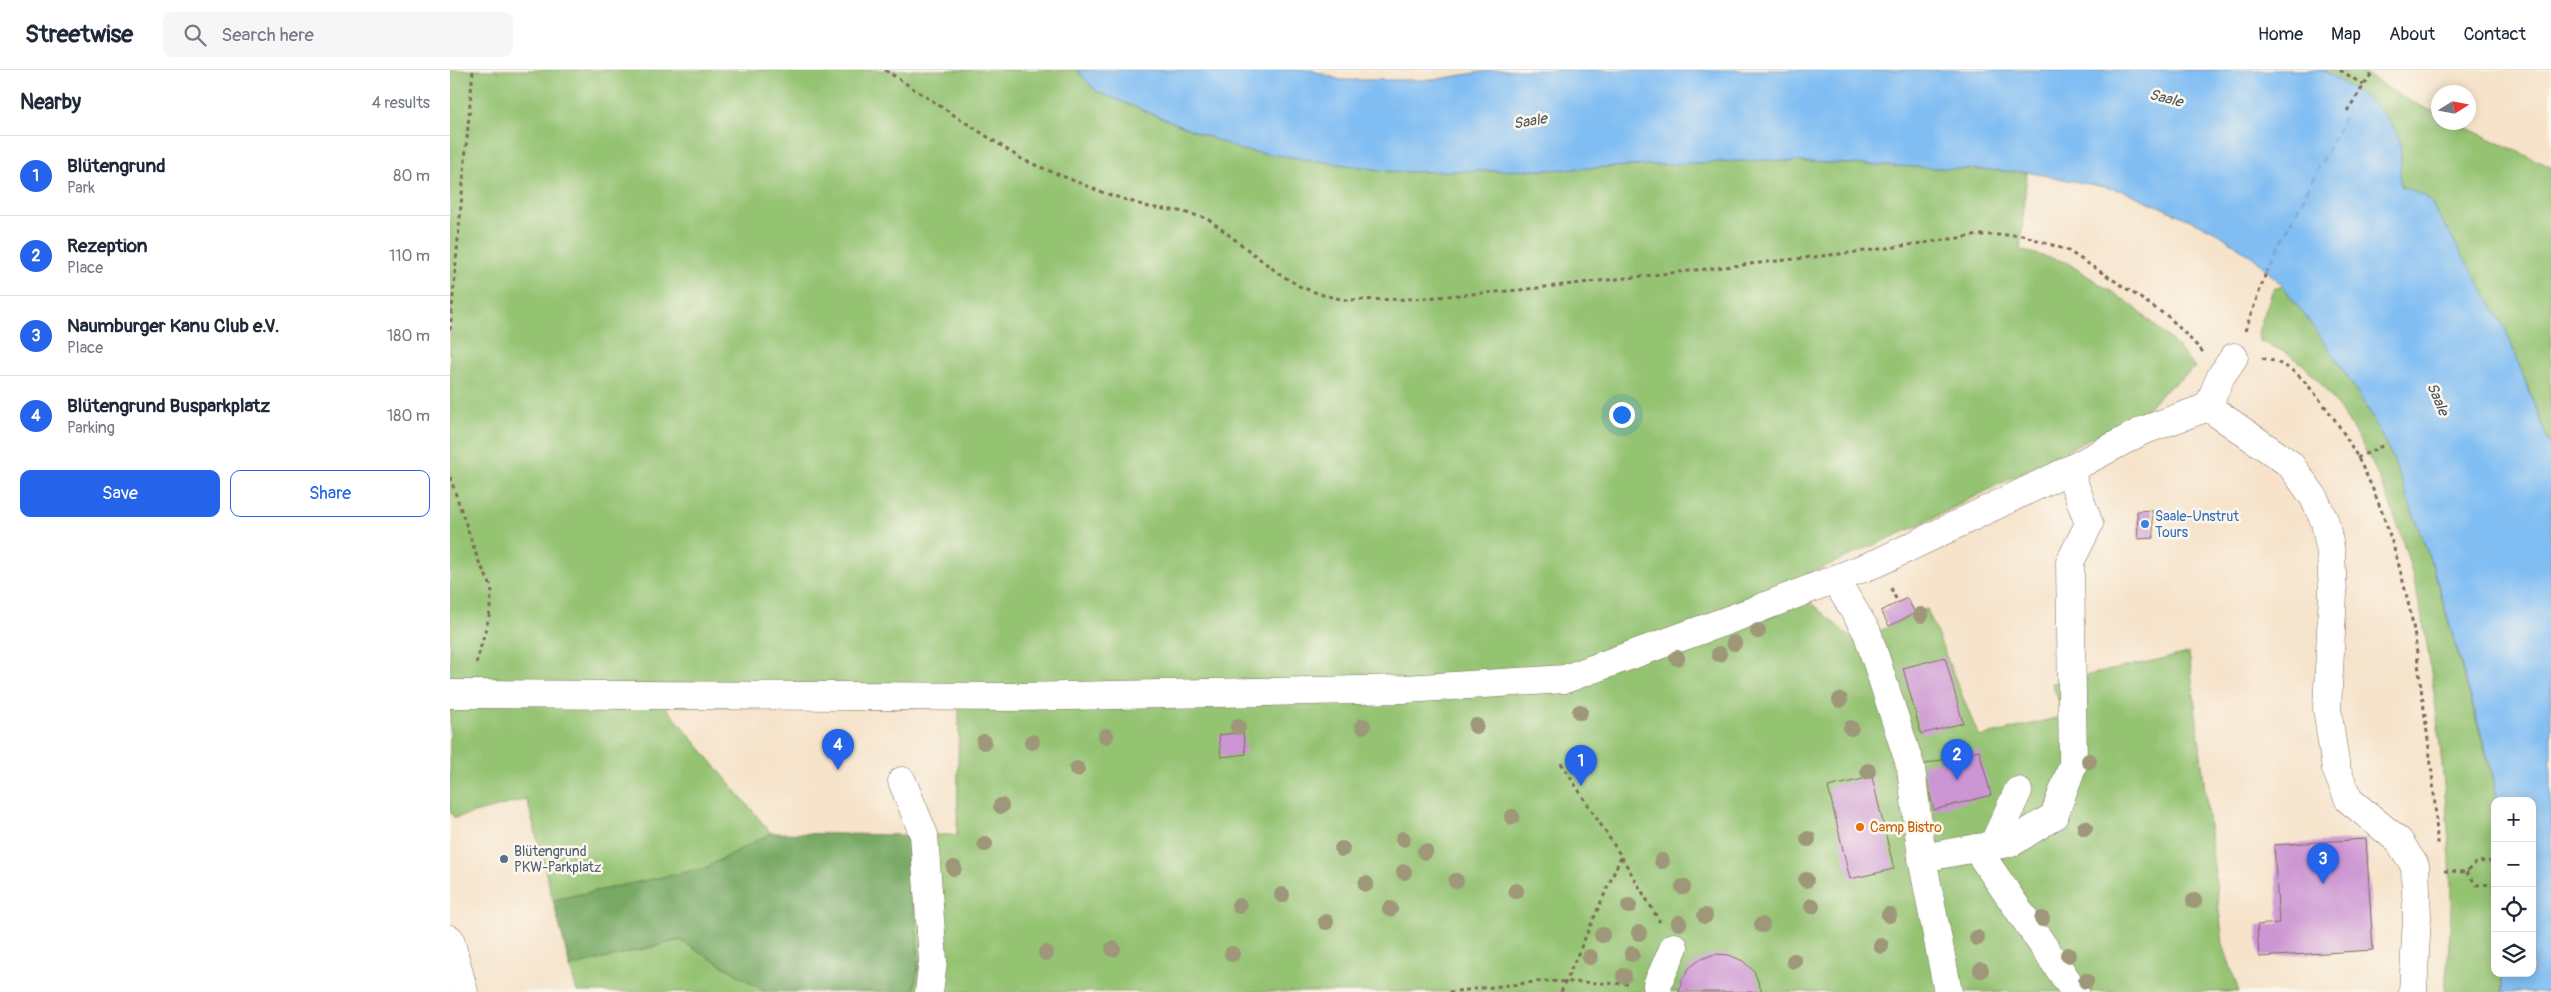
<!DOCTYPE html>
<html lang="en">
<head>
<meta charset="utf-8">
<style>
	:root { --surface:#fff; --page:#f6f6f7; --text:#1f2937; --muted:#747a83; --line:#e0e1e3; --accent:#2563eb }
	body { margin:0; font-family:Pangolin,sans-serif; background:var(--page); color:var(--text) }
	.controls { position:absolute; right:15px; bottom:15px; display:grid; overflow:hidden; border-radius:10px; box-shadow:0 2px 12px #0003 }
	.controls button { width:45px; height:45px; display:grid; place-items:center; padding:0; border:0; border-bottom:1px solid var(--line); background:var(--surface); color:var(--text); font:25px sans-serif }
	.compass { position:absolute; left:1981px; top:15px; width:45px; height:45px; border-radius:50%; background:var(--surface); box-shadow:0 2px 12px #0003; rotate:79deg }
	.you { position:absolute; left:1171px; top:344px; width:18px; height:18px; margin:-12px; border:4px solid #fff; border-radius:50%; background:#1a73e8; box-shadow:0 0 0 8px #1a73e833 }
	.badge { display:grid; place-items:center; width:32px; height:32px; border-radius:50%; background:var(--accent); color:#fff; font-size:16px; font-weight:700 }
	.pin { position:absolute; translate:-50% -41px; filter:drop-shadow(0 1px 2px #0008) }
	.pin::after { content:''; position:absolute; top:26px; width:18px; height:15px; background:inherit; clip-path:polygon(0 0,100% 0,50% 100%) }
	.list { margin:0; padding:0; list-style:none }
	h2 { display:flex; justify-content:space-between; align-items:center; height:65px; margin:0; padding:0 20px; font-size:21px }
	h2 small { font-size:16px; font-weight:400; color:var(--muted) }
	.list li { display:grid; grid-template-columns:32px 1fr auto; gap:15px; align-items:center; box-sizing:border-box; height:80px; padding:0 20px; border-top:1px solid var(--line) }
	.list b { display:block; font-size:19px; white-space:nowrap }
	.list p { margin:0; font-size:16px; white-space:nowrap; color:var(--muted) }
	.list em { font-size:16px; font-style:normal; color:var(--muted) }
	.actions { display:flex; gap:10px; padding:15px 20px }
	.actions a { flex:1; padding:11px 0; border:1px solid var(--accent); border-radius:10px; text-align:center; font-size:18px; color:var(--accent) }
	.actions .main { background:var(--accent); color:#fff }
	.icon { flex:none; width:28px; height:28px; fill:none; stroke:currentColor; stroke-width:2; stroke-linecap:round; stroke-linejoin:round }
	.map { position:relative; flex:none; width:2101px; height:922px; overflow:hidden }
	header { display:flex; align-items:center; gap:30px; box-sizing:border-box; height:70px; padding:0 25px; background:var(--surface); border-bottom:1px solid var(--line) }
	header strong { font-size:24px }
	nav { display:flex; gap:28px; margin-inline-start:auto; font-size:18px }
	.search { width:350px; height:45px; background:var(--page); display:flex; align-items:center; gap:12px; box-sizing:border-box; padding:0 18px; border-radius:10px; color:var(--muted); font-size:19px }
	main { display:flex }
	aside { flex:1; background:var(--surface) }
	.map>svg:first-child { display:block }
	.green { fill:#94c372; stroke:#687648 }
	.forest { fill:#77a964; stroke:#596a41 }
	.water { fill:#80bdf3; stroke:#5e7488 }
	.lines { fill:none; stroke-linecap:round; stroke-linejoin:round }
	.ferry { stroke:#50565e; stroke-width:1; stroke-dasharray:6 5; stroke-linecap:butt }
	.building { fill:#cc95d3 }
	.minor-casing { stroke:#7c6b5a; stroke-width:29 }
	.path { stroke:#7c6b5a; stroke-width:3; stroke-dasharray:4 4; stroke-linecap:butt }
	.minor { stroke:#fff; stroke-width:28 }
	.tree { fill:#9e9779 }
	.shop-dot { fill:#3f7fe0; stroke:#fbf7ec; stroke-width:2 }
	.food-dot { fill:#e8710a; stroke:#fbf7ec; stroke-width:2 }
	.service-dot { fill:#5c6f8a; stroke:#fbf7ec; stroke-width:2 }
	.labels { text-anchor:middle; stroke-width:5; stroke-linejoin:round; paint-order:stroke }
	.shop-label { font-size:14px; fill:#366cbe; stroke:#fbf7ec; text-anchor:start }
	.food-label { font-size:14px; fill:#c56008; stroke:#fbf7ec; text-anchor:start }
	.service-label { font-size:14px; fill:#4e5e75; stroke:#fbf7ec; text-anchor:start }
	.water-label { font-size:15px; font-style:italic; fill:#50565e; stroke:#fbf7ec }
</style>
</head>
<body>
<header>
<strong>Streetwise</strong>
<div class="search"><svg class="icon" aria-label="search" viewBox="0 0 24 24"><circle cx="10" cy="10" r="6"/><path d="M15 15l6 6"/></svg>Search here</div>
<nav><a>Home</a><a>Map</a><a>About</a><a>Contact</a></nav>
</header>
<main>
<aside>
<h2>Nearby<small>4 results</small></h2>
<ul class="list">
<li><span class="badge">1</span><div><b>Blütengrund</b><p>Park</p></div><em>80 m</em></li>
<li><span class="badge">2</span><div><b>Rezeption</b><p>Place</p></div><em>110 m</em></li>
<li><span class="badge">3</span><div><b>Naumburger Kanu Club e.V.</b><p>Place</p></div><em>180 m</em></li>
<li><span class="badge">4</span><div><b>Blütengrund Busparkplatz</b><p>Parking</p></div><em>180 m</em></li>
</ul>
<div class="actions"><a class="main">Save</a><a>Share</a></div>
</aside>
<div class="map">
<svg width="2101" height="922" viewBox="0 0 2101 922">
	<rect width="100%" height="100%" fill="#fbf7ec"/>
	<filter id="ink" filterUnits="userSpaceOnUse"><feTurbulence type="fractalNoise" baseFrequency=".02" numOctaves="2"/><feDisplacementMap in="SourceGraphic" scale="10" xChannelSelector="R" yChannelSelector="G"/><feConvolveMatrix kernelMatrix="1 2 1 2 8 2 1 2 1" color-interpolation-filters="sRGB"/></filter>
	<filter id="wash" filterUnits="userSpaceOnUse"><feTurbulence type="fractalNoise" baseFrequency=".0096" numOctaves="4" result="noise"/><feDisplacementMap in="SourceGraphic" scale="20" xChannelSelector="R" yChannelSelector="G"/><feGaussianBlur stdDeviation="1.12" result="paint"/><feColorMatrix in="noise" values="0 0 0 0 0 0 0 0 0 0 0 0 0 0 0 0 0 1.4 0 .05"/><feComposite in="paint" operator="in"/></filter>
	<g filter="url(#wash)">
		<rect width="100%" height="100%" fill="#f6e3ca"/>
		<g class="green">
			<polygon points="0,0 627,0 646,21 791,80 946,102 1095,100 1312,90 1577,102 1570,180 1616,192 1682,235 1723,272 1745,298 1713,322 1698,339 1467,456 1356,505 1361,533 1406,572 1477,539 1529,667 1614,646 1602,613 1739,583 1773,874 1789,922 464,922 469,892 458,765 507,765 509,638 215,636 321,763 255,798 103,830 77,729 5,748 0,742"/>
			<path d="M 1871,0 L 1910,0 L 1952,27 L 1988,44 L 1988,52 L 2006,53 L 2101,97 L 2101,378 L 2055,258 L 1975,126 L 1952,117 C 1944,94 1957,78 1941,53 Z"/>
			<path d="M 1833,216 L 1885,287 L 1917,338 L 1943,387 L 1984,500 L 2047,724 L 2047,731 L 2045,731 L 2045,903 L 2052,903 L 2052,922 L 1995,922 C 1997,892 2001,861 2001,832 C 2001,783 1996,733 1991,685 C 1979,566 1960,436 1888,337 C 1878,322 1866,306 1852,294 C 1840,283 1824,277 1809,271 L 1808,262 L 1823,219 Z"/>
			<polygon points="230,870 316,922 127,922 120,897"/>
		</g>
		<polygon class="forest" points="321,763 458,765 469,892 464,922 316,922 230,870 120,897 103,830 255,798"/>
		<path class="water" d="M 627,0 L 861,0 L 890,10 L 982,10 L 1044,0 L 1873,0 C 1898,16 1944,42 1950,73 C 1952,85 1950,99 1950,111 L 1952,117 L 1975,126 L 1982,134 L 2055,258 L 2101,378 L 2101,922 L 2052,922 L 2052,903 L 2082,903 L 2082,731 L 2047,731 L 2043,705 L 1984,500 L 1942,386 L 1917,338 L 1885,287 L 1833,216 L 1804,188 L 1763,160 L 1674,121 L 1577,102 L 1312,90 L 1095,100 L 946,102 L 791,80 L 646,21 Z"/>
		<g class="lines">
			<polyline class="ferry" points="1817,200 1897,41"/>
		</g>
		<g id="blocks">
			<g class="building">
				<polygon points="1702,440 1704,468 1688,469 1687,441"/>
				<polygon points="1457,528 1465,543 1439,556 1431,541"/>
				<polygon points="1495,587 1513,653 1471,664 1453,598"/>
				<polygon points="793,662 796,684 771,687 769,665"/>
				<polygon points="1529,680 1541,725 1484,740 1472,695"/>
				<polygon points="1422,707 1444,799 1400,809 1378,717"/>
				<polygon points="1916,769 1923,880 1809,887 1807,855 1829,853 1824,775"/>
				<polygon points="1265,884 1279,885 1293,891 1304,901 1312,922 1229,922 1232,910 1239,898 1251,889"/>
			</g>
		</g>
	</g>
	<g filter="url(#ink)">
		<use href="#blocks" fill-opacity="0" stroke="#7c6b5a" stroke-width="1"/>
		<g class="lines">
			<defs>
				<g id="minor">
					<polyline points="1758,337 1840,394 1863,426 1875,452 1881,483 1883,524 1877,638 1886,699 1899,730 1949,771 1965,796 1967,847 1963,922"/>
					<polyline points="1385,509 1417,562 1461,698 1472,788 1498,922"/>
					<polyline points="0,624 568,627 955,619 1115,609 1295,544 1429,492 1619,400 1692,361 1758,337 1771,306 1784,287"/>
					<polyline points="452,711 474,765 483,891 479,922"/>
					<polyline points="1543,775 1568,721"/>
					<polyline points="1526,778 1561,773 1604,746 1623,694 1620,492 1639,454 1619,400"/>
					<polyline points="1472,788 1526,778 1625,922"/>
					<polyline points="0,869 14,922"/>
					<polyline points="1208,922 1207,915 1224,877"/>
				</g>
			</defs>
			<use href="#minor" class="minor-casing"/>
			<g class="path">
				<polyline points="435,0 573,90 654,123 699,137 729,141 757,148 828,203 851,217 873,225 896,230 963,229 1069,220 1416,181 1529,165 1572,165 1617,180 1665,211 1720,248 1753,282"/>
				<polyline points="1890,0 1915,16"/>
				<polyline points="1897,41 1924,0"/>
				<polyline points="0,260 23,0"/>
				<polyline points="1795,261 1817,200"/>
				<path d="M 1812,288 C 1844,295 1853,309 1873,334 C 1920,393 1944,468 1960,541 C 1967,570 1968,601 1973,631 C 1979,679 1986,726 1987,774"/>
				<polyline points="1907,388 1936,374"/>
				<polyline points="0,407 28,490 42,518 39,547 26,594"/>
				<polyline points="1441,518 1448,533"/>
				<polyline points="1111,693 1171,786 1210,852"/>
				<polyline points="1994,801 2016,802 2027,792 2045,791"/>
				<polyline points="2016,802 2027,815 2045,814"/>
				<polyline points="999,922 1094,911 1178,914"/>
				<polyline points="1111,922 1171,787"/>
			</g>
			<use href="#minor" class="minor"/>
		</g>
		<g class="tree">
			<circle cx="1471" cy="545" r="8"/>
			<circle cx="1308" cy="561" r="8"/>
			<circle cx="1284" cy="573" r="8"/>
			<circle cx="1269" cy="584" r="8"/>
			<circle cx="1227" cy="588" r="8"/>
			<circle cx="1390" cy="630" r="8"/>
			<circle cx="1130" cy="642" r="8"/>
			<circle cx="913" cy="656" r="8"/>
			<circle cx="1026" cy="656" r="8"/>
			<circle cx="788" cy="657" r="8"/>
			<circle cx="1401" cy="658" r="8"/>
			<circle cx="656" cy="666" r="8"/>
			<circle cx="534" cy="672" r="8"/>
			<circle cx="582" cy="672" r="8"/>
			<circle cx="1639" cy="691" r="8"/>
			<circle cx="1136" cy="692" r="8"/>
			<circle cx="627" cy="699" r="8"/>
			<circle cx="1418" cy="701" r="8"/>
			<circle cx="551" cy="736" r="8"/>
			<circle cx="1062" cy="747" r="8"/>
			<circle cx="1635" cy="758" r="8"/>
			<circle cx="953" cy="769" r="8"/>
			<circle cx="1358" cy="769" r="8"/>
			<circle cx="535" cy="774" r="8"/>
			<circle cx="892" cy="779" r="8"/>
			<circle cx="975" cy="782" r="8"/>
			<circle cx="1212" cy="791" r="8"/>
			<circle cx="504" cy="798" r="8"/>
			<circle cx="954" cy="802" r="8"/>
			<circle cx="1356" cy="810" r="8"/>
			<circle cx="1006" cy="811" r="8"/>
			<circle cx="916" cy="814" r="8"/>
			<circle cx="1233" cy="817" r="8"/>
			<circle cx="1066" cy="821" r="8"/>
			<circle cx="832" cy="825" r="8"/>
			<circle cx="1744" cy="831" r="8"/>
			<circle cx="789" cy="836" r="8"/>
			<circle cx="1179" cy="836" r="8"/>
			<circle cx="1362" cy="836" r="8"/>
			<circle cx="940" cy="839" r="8"/>
			<circle cx="1439" cy="845" r="8"/>
			<circle cx="1255" cy="846" r="8"/>
			<circle cx="1592" cy="849" r="8"/>
			<circle cx="876" cy="852" r="8"/>
			<circle cx="1229" cy="853" r="8"/>
			<circle cx="1312" cy="855" r="8"/>
			<circle cx="1189" cy="863" r="8"/>
			<circle cx="1152" cy="865" r="8"/>
			<circle cx="1527" cy="868" r="8"/>
			<circle cx="1431" cy="876" r="8"/>
			<circle cx="663" cy="879" r="8"/>
			<circle cx="596" cy="883" r="8"/>
			<circle cx="782" cy="884" r="8"/>
			<circle cx="1182" cy="884" r="8"/>
			<circle cx="1618" cy="885" r="8"/>
			<circle cx="1140" cy="887" r="8"/>
			<circle cx="1344" cy="891" r="8"/>
			<circle cx="1531" cy="900" r="8"/>
			<circle cx="1174" cy="906" r="8"/>
			<circle cx="1636" cy="911" r="8"/>
		</g>
	</g>
	<circle class="shop-dot" cx="1695" cy="454" r="5"/>
	<circle class="food-dot" cx="1410" cy="757" r="5"/>
	<circle class="service-dot" cx="54" cy="789" r="5"/>
	<g class="labels">
		<g class="shop-label">
			<text x="1705" y="451">Saale-Unstrut<tspan x="1705" dy="16">Tours</tspan></text>
		</g>
		<g class="food-label">
			<text x="1420" y="762">Camp Bistro</text>
		</g>
		<g class="service-label">
			<text x="64" y="786">Blütengrund<tspan x="64" dy="16">PKW-Parkplatz</tspan></text>
		</g>
		<g class="water-label">
			<text transform="translate(1716 28) rotate(14)" y="5">Saale</text>
			<text transform="translate(1080 51) rotate(-10)" y="5">Saale</text>
			<text transform="translate(1988 329) rotate(67)" y="5">Saale</text>
		</g>
	</g>
</svg>
<div class="controls">
<button>+</button>
<button>−</button>
<button><svg class="icon" aria-label="locate" viewBox="0 0 24 24"><circle cx="12" cy="12" r="6"/><path d="M12 2v4M12 18v4M2 12h4M18 12h4"/></svg></button>
<button><svg class="icon" aria-label="layers" viewBox="0 0 24 24"><path d="M12 4l9 5-9 5-9-5zM3 14l9 5 9-5"/></svg></button>
</div>
<svg class="compass" viewBox="-18 -18 36 36"><path d="M0-13l5 13h-10z" fill="#e53935"/><path d="M0 13l5-13h-10z" fill="#747a83"/></svg>
<div class="you"></div>
<div class="pin badge" style="left:1131px;top:716px">1</div>
<div class="pin badge" style="left:1507px;top:710px">2</div>
<div class="pin badge" style="left:1873px;top:814px">3</div>
<div class="pin badge" style="left:388px;top:700px">4</div>
</div>
</main>
</body>
</html>
